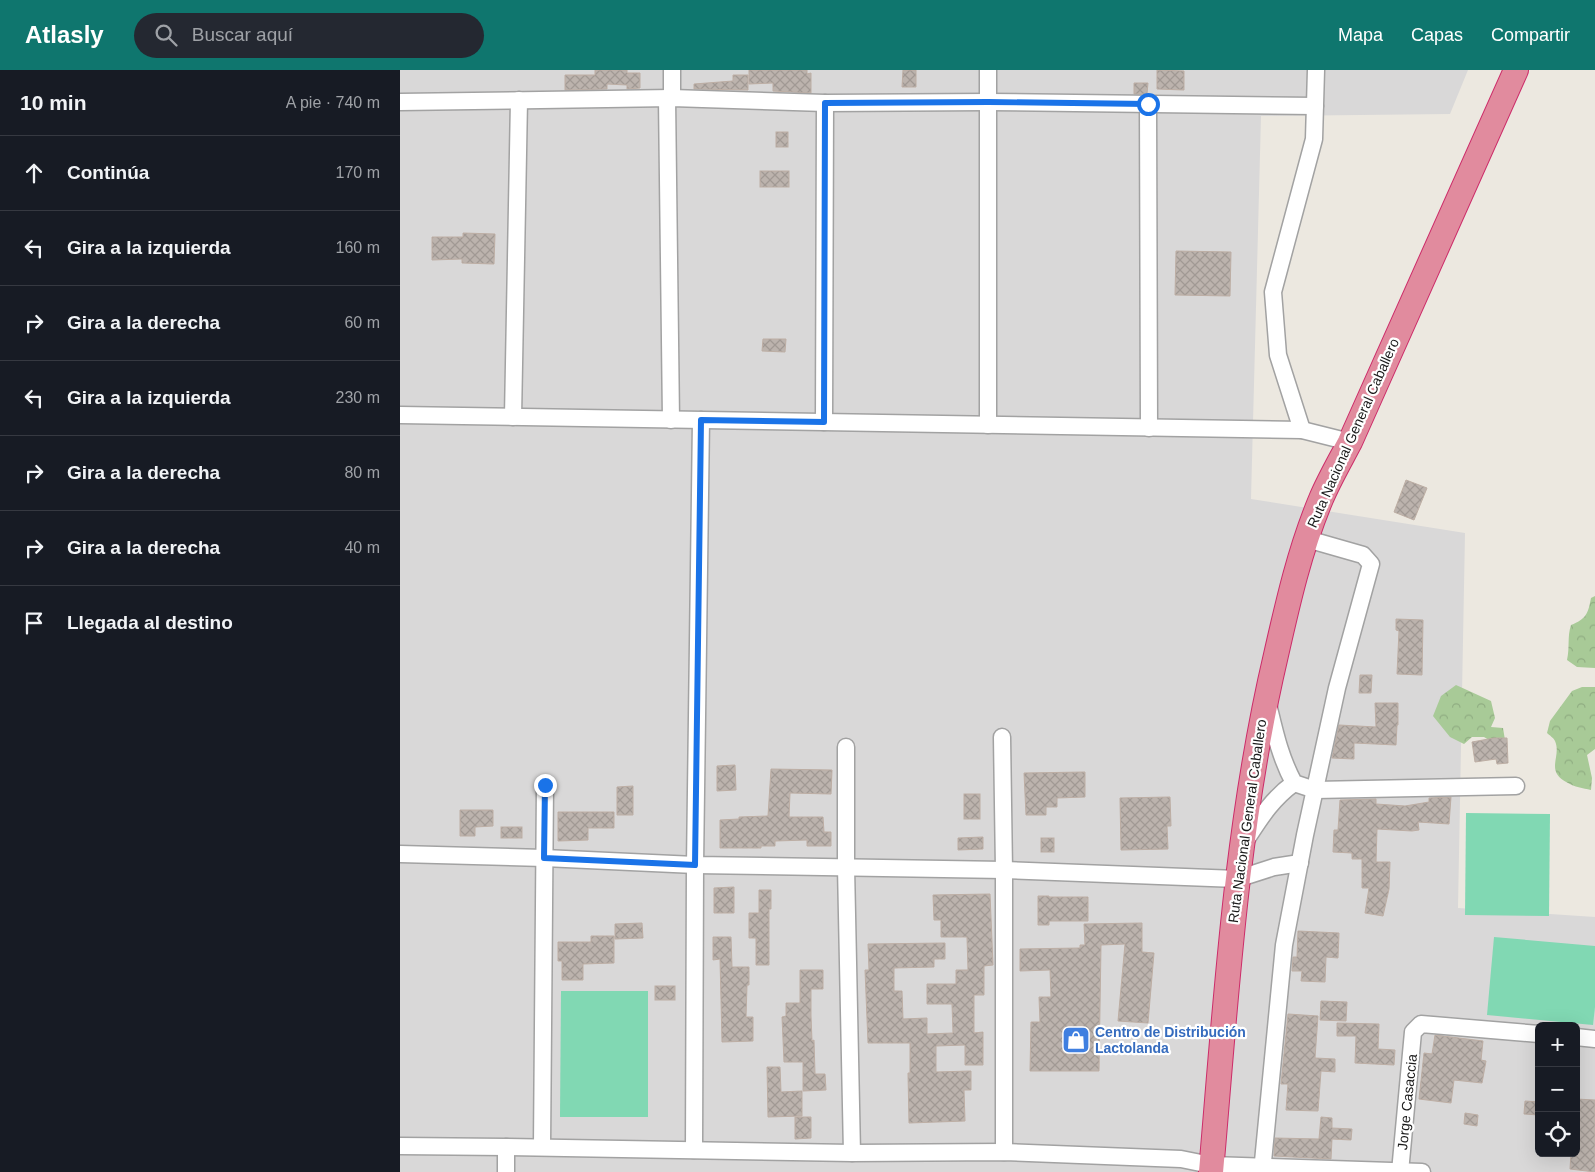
<!DOCTYPE html>
<html lang="es">
<head>
<meta charset="utf-8">
<style>
	:root { --surface:#171b24; --page:#242831; --text:#f1f3f6; --muted:#9ea1a6; --line:#363941; --accent:#0f766e }
	body { margin:0; font-family:Arial,sans-serif; background:var(--page); color:var(--text) }
	.controls { position:absolute; right:15px; bottom:15px; display:grid; overflow:hidden; border-radius:8px; box-shadow:0 5px 20px #0002 }
	.controls button { width:45px; height:45px; display:grid; place-items:center; padding:0; border:0; border-bottom:1px solid var(--line); background:var(--surface); color:var(--text); font:25px sans-serif }
	.stop { position:absolute; width:15px; height:15px; margin:-11px; border:4px solid #1a73e8; border-radius:50%; background:#fff }
	.stop.end { background:#1a73e8; border-color:#fff; box-shadow:0 1px 5px #0008 }
	.list { margin:0; padding:0; list-style:none }
	h2 { display:flex; justify-content:space-between; align-items:center; height:65px; margin:0; padding:0 20px; font-size:21px }
	h2 small { font-size:16px; font-weight:400; color:var(--muted) }
	.list li { display:grid; grid-template-columns:32px 1fr auto; gap:15px; align-items:center; box-sizing:border-box; height:75px; padding:0 20px; border-top:1px solid var(--line) }
	.list b { display:block; font-size:19px; white-space:nowrap }
	.list em { font-size:16px; font-style:normal; color:var(--muted) }
	.icon { flex:none; width:28px; height:28px; fill:none; stroke:currentColor; stroke-width:2; stroke-linecap:round; stroke-linejoin:round }
	.map { position:relative; flex:none; width:1195px; height:1102px; overflow:hidden }
	header { display:flex; align-items:center; gap:30px; box-sizing:border-box; height:70px; padding:0 25px; background:var(--accent); color:#fff }
	header strong { font-size:24px }
	nav { display:flex; gap:28px; margin-inline-start:auto; font-size:18px }
	.search { width:350px; height:45px; background:var(--page); display:flex; align-items:center; gap:12px; box-sizing:border-box; padding:0 18px; border-radius:28px; color:var(--muted); font-size:19px }
	main { display:flex }
	aside { flex:1; background:var(--surface) }
	.map>svg:first-child { display:block }
	.residential { fill:#d9d8d8; fill-rule:evenodd }
	.forest { fill:url(#forest-crowns) }
	.pitch { fill:#81d8b3 }
	.building { fill:url(#building-cross-hatch); stroke:#bdaea4 }
	.lines { fill:none; stroke-linecap:round; stroke-linejoin:round }
	.minor-casing { stroke:#a2a2a2; stroke-width:19 }
	.highway-casing { stroke:#cc2c69; stroke-width:26 }
	.minor { stroke:#fff; stroke-width:16 }
	.highway { stroke:#e18b9e; stroke-width:24 }
	.route { stroke:#1a73e8; stroke-width:6 }
	.labels { text-anchor:middle; stroke-width:4.5; stroke-linejoin:round; paint-order:stroke }
	.street-label { font-size:14px; fill:#1b1b1b; stroke:#fff }
	.shop-label { font-size:14px; font-weight:bold; fill:#366cbe; stroke:#fff; text-anchor:start }
</style>
</head>
<body>
<header>
<strong>Atlasly</strong>
<div class="search"><svg class="icon" aria-label="search" viewBox="0 0 24 24"><circle cx="10" cy="10" r="6"/><path d="M15 15l6 6"/></svg>Buscar aquí</div>
<nav><a>Mapa</a><a>Capas</a><a>Compartir</a></nav>
</header>
<main>
<aside>
<h2>10 min<small>A pie · 740 m</small></h2>
<ul class="list">
<li><svg class="icon" aria-label="ahead" viewBox="0 0 24 24"><path d="M12 20V5M6 11l6-6 6 6"/></svg><div><b>Continúa</b></div><em>170 m</em></li>
<li><svg class="icon" aria-label="left" viewBox="0 0 24 24"><path d="M17 20v-9H6M10 6l-5 5 5 5"/></svg><div><b>Gira a la izquierda</b></div><em>160 m</em></li>
<li><svg class="icon" aria-label="right" viewBox="0 0 24 24"><path d="M7 20v-9h11M14 6l5 5-5 5"/></svg><div><b>Gira a la derecha</b></div><em>60 m</em></li>
<li><svg class="icon" aria-label="left" viewBox="0 0 24 24"><path d="M17 20v-9H6M10 6l-5 5 5 5"/></svg><div><b>Gira a la izquierda</b></div><em>230 m</em></li>
<li><svg class="icon" aria-label="right" viewBox="0 0 24 24"><path d="M7 20v-9h11M14 6l5 5-5 5"/></svg><div><b>Gira a la derecha</b></div><em>80 m</em></li>
<li><svg class="icon" aria-label="right" viewBox="0 0 24 24"><path d="M7 20v-9h11M14 6l5 5-5 5"/></svg><div><b>Gira a la derecha</b></div><em>40 m</em></li>
<li><svg class="icon" aria-label="arrive" viewBox="0 0 24 24"><path d="M6 21V4h12l-3 4 3 4H6"/></svg><div><b>Llegada al destino</b></div></li>
</ul>
</aside>
<div class="map">
<svg width="1195" height="1102" viewBox="0 0 1195 1102">
	<defs>
		<pattern id="forest-crowns" width="20" height="18" patternUnits="userSpaceOnUse" patternTransform="scale(1.25)"><rect width="20" height="18" fill="#a8ca97"/><path d="M2 6a3 3 0 1 1 6 0M12 15a3 3 0 1 1 6 0" fill="none" stroke="#90ad82"/></pattern>
		<pattern id="building-cross-hatch" width="8" height="8" patternUnits="userSpaceOnUse" patternTransform="scale(1.25)"><rect width="8" height="8" fill="#bcb3ad"/><path d="M0 0l8 8M0 8l8-8" fill="none" stroke="#a19994"/></pattern>
	</defs>
	<rect width="100%" height="100%" fill="#ece8e0"/>
	<path class="residential" d="M 0,0 L 1068,0 L 1050,44 L 861,46 L 851,429 L 1065,463 L 1058,838 L 1195,847 L 1195,1102 L 0,1102 ZM 1139,956 L 1176,956 L 1176,1083 L 1139,1083 Z"/>
	<g class="forest">
		<path d="M 1195,526 L 1195,598 L 1177,597 L 1167,590 C 1170,577 1167,567 1171,555 C 1186,549 1188,544 1191,528 Z"/>
		<polygon points="1056,615 1091,631 1095,648 1091,657 1103,658 1105,670 1094,673 1084,667 1072,667 1064,674 1050,667 1033,646 1041,626"/>
		<path d="M 1182,617 L 1195,617 L 1195,679 L 1187,685 L 1192,708 L 1191,720 C 1183,718 1174,717 1168,713 C 1144,701 1162,687 1155,671 C 1154,668 1149,665 1147,663 L 1150,651 L 1172,621 Z"/>
	</g>
	<g class="pitch">
		<polygon points="1066,743 1150,744 1149,846 1065,845"/>
		<polygon points="1094,867 1195,876 1195,937 1193,955 1087,945"/>
		<polygon points="161,921 248,921 248,1047 160,1047"/>
	</g>
	<g class="building">
		<polygon points="195,0 227,0 227,3 240,3 240,18 227,19 227,15 207,14 207,19 165,20 165,5 195,5"/>
		<polygon points="349,0 407,0 407,4 411,3 411,23 373,21 373,13 349,14"/>
		<polygon points="503,0 516,0 516,17 502,17"/>
		<polygon points="757,0 784,1 784,20 757,19"/>
		<polygon points="333,5 348,5 348,20 294,19 294,14 333,11"/>
		<polygon points="734,13 748,13 747,24 734,24"/>
		<rect x="376" y="62" width="12" height="15"/>
		<rect x="360" y="101" width="29" height="16"/>
		<polygon points="63,163 95,164 94,194 62,193 62,189 32,190 32,167 63,167"/>
		<polygon points="776,181 831,182 830,226 775,225"/>
		<polygon points="363,269 386,269 385,282 362,281"/>
		<polygon points="1006,410 1027,418 1014,450 994,442"/>
		<polygon points="996,549 1023,550 1022,605 997,604 999,561 996,560"/>
		<polygon points="960,605 972,605 971,623 959,623"/>
		<polygon points="975,633 998,633 998,655 997,655 996,675 954,673 954,689 932,688 939,655 976,657"/>
		<polygon points="1094,668 1107,668 1108,693 1097,694 1096,689 1075,692 1072,672"/>
		<polygon points="335,695 336,720 317,721 317,696"/>
		<polygon points="371,699 432,700 431,724 390,723 389,747 423,747 424,762 431,762 431,776 407,776 407,770 375,771 375,776 361,776 361,778 320,778 320,750 339,749 339,747 368,746"/>
		<polygon points="685,702 685,727 657,728 657,737 646,737 646,745 626,745 624,703"/>
		<polygon points="233,716 233,745 217,745 217,717"/>
		<rect x="564" y="724" width="16" height="25"/>
		<polygon points="770,727 771,756 767,756 768,779 721,780 720,728"/>
		<polygon points="1051,727 1049,754 1018,752 1019,760 1012,761 977,759 976,792 990,792 989,819 983,846 965,843 969,818 962,818 962,789 952,789 952,783 933,782 934,760 938,760 940,730 976,729 976,734 1005,736 1029,732 1029,728"/>
		<polygon points="60,740 93,740 93,756 75,757 75,766 60,766"/>
		<polygon points="158,742 214,742 214,758 188,758 188,770 158,771"/>
		<rect x="101" y="757" width="21" height="11"/>
		<polygon points="583,767 583,779 558,780 558,768"/>
		<rect x="641" y="768" width="13" height="14"/>
		<polygon points="334,817 334,843 314,843 314,818"/>
		<polygon points="359,820 371,820 371,839 369,839 369,895 356,895 356,868 349,868 349,843 359,843"/>
		<polygon points="590,824 593,895 584,896 584,925 574,925 574,963 583,962 583,995 565,995 565,975 536,976 536,1002 571,1001 571,1020 564,1020 565,1051 509,1053 508,1003 510,1003 510,973 468,973 465,900 469,900 468,874 545,873 545,889 534,889 534,897 494,898 494,921 502,921 503,949 527,948 527,964 553,963 552,934 527,934 527,914 556,914 556,900 568,900 567,867 541,867 541,850 534,850 533,825"/>
		<polygon points="638,826 649,826 649,827 688,827 688,851 649,851 649,855 638,855"/>
		<polygon points="242,853 243,868 215,869 215,854"/>
		<polygon points="742,853 742,882 754,883 748,953 718,951 725,874 701,875 699,1001 630,1001 631,952 640,952 639,927 651,927 650,900 620,901 620,879 680,878 680,875 685,875 684,854"/>
		<polygon points="898,861 939,863 938,888 926,887 925,912 901,911 902,901 892,901 893,887 897,887"/>
		<polygon points="191,866 214,866 214,893 183,894 183,910 162,910 162,891 158,891 158,872 191,872"/>
		<polygon points="313,867 331,867 332,897 349,897 349,915 347,915 346,947 353,947 353,971 322,972 320,889 313,890"/>
		<polygon points="400,900 423,900 423,919 411,919 411,946 412,971 414,970 415,1004 425,1004 426,1020 403,1021 403,992 384,992 382,947 386,946 386,933 400,933"/>
		<rect x="255" y="916" width="20" height="14"/>
		<polygon points="921,931 947,932 946,951 920,950"/>
		<polygon points="888,944 918,946 915,988 935,989 935,1002 921,1001 918,1041 886,1040 888,1014 881,1014"/>
		<polygon points="937,953 979,954 978,979 995,980 994,995 955,993 956,966 937,966"/>
		<polygon points="1035,965 1083,971 1081,990 1086,991 1082,1013 1054,1010 1051,1033 1019,1029 1024,983 1032,984"/>
		<polygon points="367,997 380,997 381,1022 402,1021 402,1046 368,1047"/>
		<polygon points="1176,1029 1195,1030 1195,1102 1170,1099 1171,1083 1176,1083"/>
		<polygon points="1125,1031 1139,1032 1139,1045 1124,1044"/>
		<polygon points="1065,1043 1078,1045 1077,1056 1064,1054"/>
		<polygon points="395,1047 411,1047 411,1068 395,1069"/>
		<polygon points="921,1047 932,1048 932,1058 952,1059 951,1070 932,1069 931,1089 874,1086 875,1068 919,1069"/>
	</g>
	<g class="lines">
		<defs>
			<g id="minor">
				<polyline points="267,28 271,350"/>
				<polyline points="272,28 272,0"/>
				<polyline points="0,32 272,28 425,33 588,32 915,36"/>
				<polyline points="748,34 749,358"/>
				<polyline points="0,345 902,360 950,372"/>
				<polyline points="113,347 119,30"/>
				<polyline points="424,352 425,33"/>
				<polyline points="588,355 588,0"/>
				<polyline points="902,360 878,285 873,222 914,69 916,0"/>
				<path d="M 868,634 C 875,663 880,687 894,713 L 915,720 L 1116,716"/>
				<polyline points="602,667 604,800 604,1082"/>
				<polyline points="446,677 446,797 452,1083"/>
				<path d="M 846,770 C 861,747 872,729 894,713"/>
				<polyline points="0,784 144,788 295,795 604,800 837,809 874,797 900,793"/>
				<polyline points="1176,967 1195,969"/>
				<polyline points="0,1076 106,1077 452,1083 604,1082 781,1089 811,1095 1022,1102"/>
				<polyline points="142,1077 145,715"/>
				<polyline points="294,1080 295,795 301,350"/>
				<polyline points="106,1102 106,1077"/>
				<polyline points="862,1102 884,875 905,765 937,618 971,494 963,485 907,469"/>
				<polyline points="1000,1102 1013,962 1021,954 1139,964"/>
			</g>
			<path id="highway" d="M 811,1102 C 826,929 836,755 876,585 C 888,532 900,479 921,429 C 929,410 940,391 950,372 L 1116,0"/>
		</defs>
		<use href="#minor" class="minor-casing"/>
		<use href="#highway" class="highway-casing"/>
		<use href="#minor" class="minor"/>
		<use href="#highway" class="highway"/>
	</g>
	<g class="lines">
		<polyline class="route" points="145,715 144,788 295,795 301,350 424,352 425,33 588,32 748,34"/>
	</g>
	<defs>
		<symbol id="shop-square" viewBox="-11 -11 22 22"><rect x="-9" y="-9" width="18" height="18" rx="4" fill="#3f7fe0" stroke="#fff"/><path d="M-5-2.5h2.3a2.7 3.5 0 0 1 5.4 0H5L5.5 6h-11ZM-1.5-2.5h3a1.5 2.3 0 0 0-3 0Z" fill="#fff"/></symbol>
	</defs>
	<g fill-rule="evenodd">
		<use href="#shop-square" x="660" y="954" width="32" height="32"/>
	</g>
	<g class="labels">
		<g class="street-label">
			<text transform="translate(953 363) rotate(-66)" y="5">Ruta Nacional General Caballero</text>
			<text transform="translate(847 751) rotate(-82)" y="5">Ruta Nacional General Caballero</text>
			<text transform="translate(1007 1032) rotate(-84)" y="5">Jorge Casaccia</text>
		</g>
		<g class="shop-label">
			<text x="695" y="967">Centro de Distribución<tspan x="695" dy="16">Lactolanda</tspan></text>
		</g>
	</g>
</svg>
<div class="controls">
<button>+</button>
<button>−</button>
<button><svg class="icon" aria-label="locate" viewBox="0 0 24 24"><circle cx="12" cy="12" r="6"/><path d="M12 2v4M12 18v4M2 12h4M18 12h4"/></svg></button>
</div>
<div class="stop" style="left:748px;top:34px"></div>
<div class="stop end" style="left:145px;top:715px"></div>
</div>
</main>
</body>
</html>
